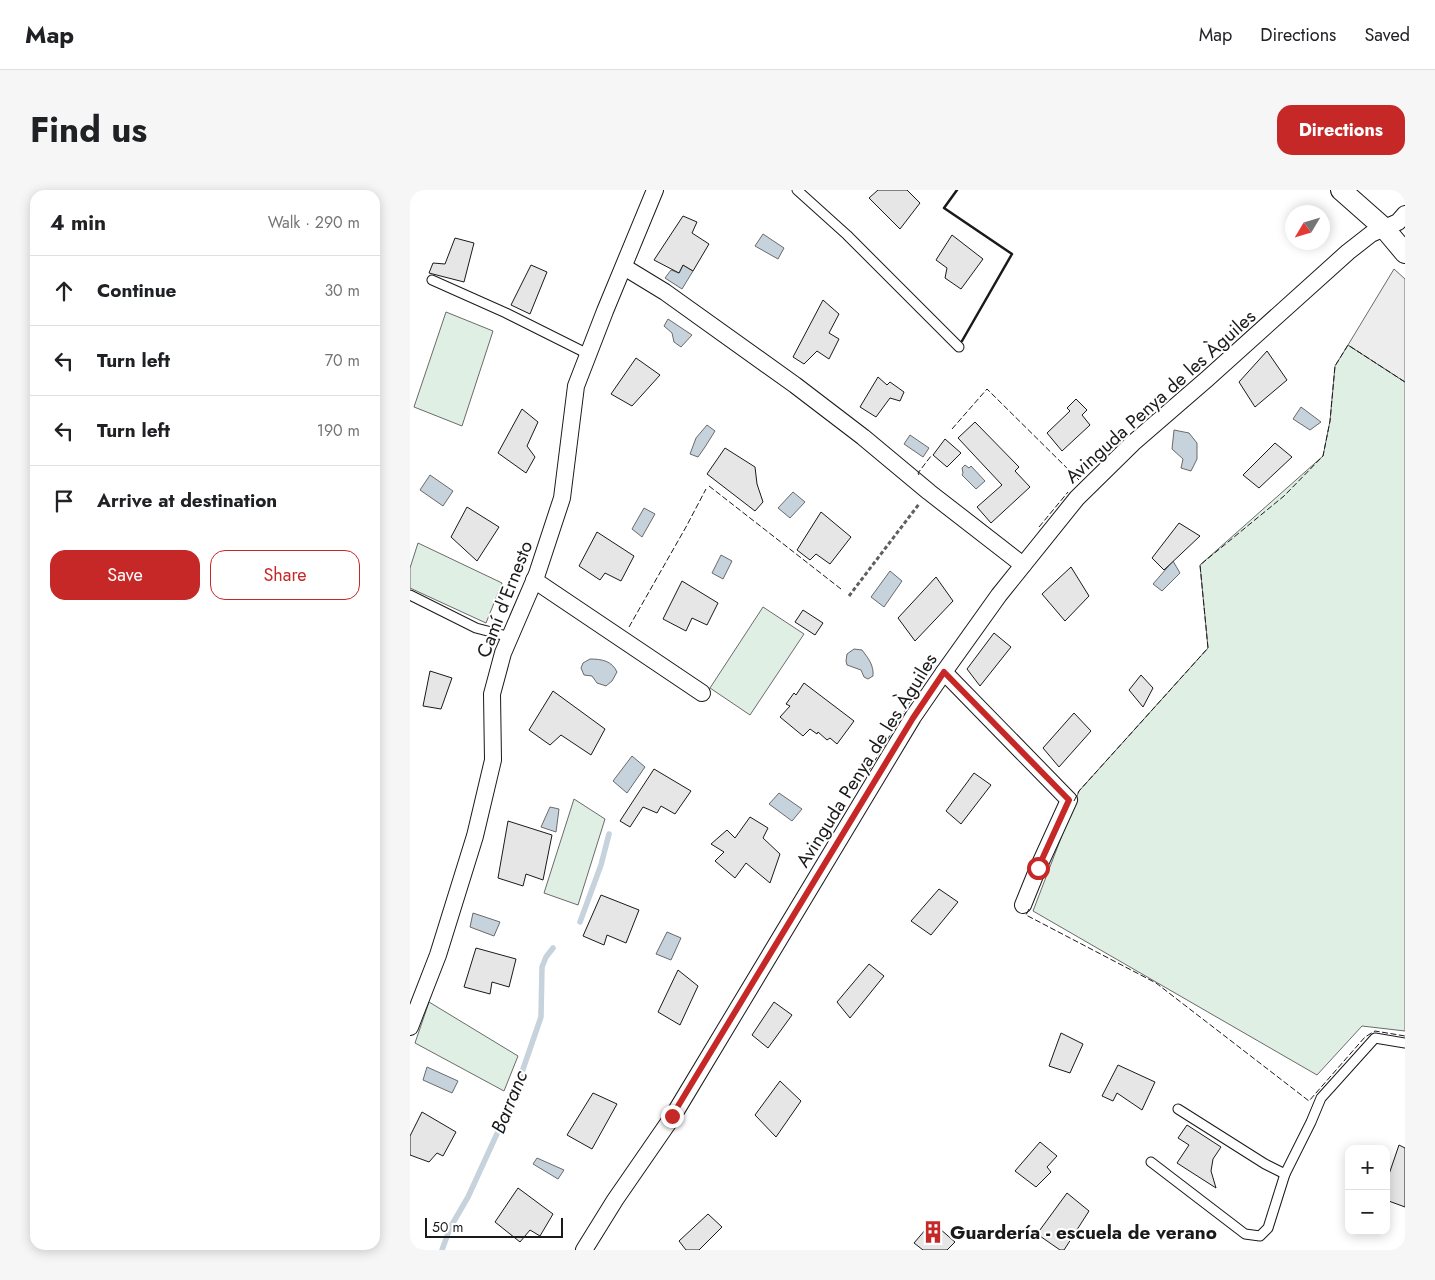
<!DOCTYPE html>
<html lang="en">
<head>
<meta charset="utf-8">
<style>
	:root { --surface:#fff; --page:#f6f6f6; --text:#202124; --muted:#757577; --line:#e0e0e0; --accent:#c62828 }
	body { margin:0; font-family:Jost,sans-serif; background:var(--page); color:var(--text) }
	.controls { position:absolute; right:15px; bottom:15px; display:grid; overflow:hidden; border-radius:10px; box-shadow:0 2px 12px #0003 }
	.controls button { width:45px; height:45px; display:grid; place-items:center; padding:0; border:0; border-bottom:1px solid var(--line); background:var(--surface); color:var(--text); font:25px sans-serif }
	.compass { position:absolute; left:875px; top:15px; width:45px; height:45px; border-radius:50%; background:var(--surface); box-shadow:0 2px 12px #0003; rotate:232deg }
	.scale { position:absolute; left:15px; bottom:12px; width:138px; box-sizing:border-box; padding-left:5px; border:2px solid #1a1a1a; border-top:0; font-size:14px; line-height:18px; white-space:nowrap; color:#1a1a1a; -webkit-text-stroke:4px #fff; paint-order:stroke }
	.stop { position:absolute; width:15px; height:15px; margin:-11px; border:4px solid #c62828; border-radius:50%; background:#fff }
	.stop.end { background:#c62828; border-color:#fff; box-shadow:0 1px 5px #0008 }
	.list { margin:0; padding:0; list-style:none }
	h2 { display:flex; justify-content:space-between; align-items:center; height:65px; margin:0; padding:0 20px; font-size:21px }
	h2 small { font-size:16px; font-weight:400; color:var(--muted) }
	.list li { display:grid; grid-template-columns:32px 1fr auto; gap:15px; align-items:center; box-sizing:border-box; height:70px; padding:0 20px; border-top:1px solid var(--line) }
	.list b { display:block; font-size:19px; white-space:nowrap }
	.list em { font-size:16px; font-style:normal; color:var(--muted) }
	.actions { display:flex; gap:10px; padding:15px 20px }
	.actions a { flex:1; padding:11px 0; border:1px solid var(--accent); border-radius:15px; text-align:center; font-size:18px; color:var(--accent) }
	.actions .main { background:var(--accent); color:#fff }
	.icon { flex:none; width:28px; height:28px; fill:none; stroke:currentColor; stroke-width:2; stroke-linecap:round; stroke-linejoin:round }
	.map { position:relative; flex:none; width:995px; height:1060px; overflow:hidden; border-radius:15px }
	header { display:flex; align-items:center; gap:30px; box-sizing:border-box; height:70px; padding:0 25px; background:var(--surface); border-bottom:1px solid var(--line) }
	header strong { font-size:24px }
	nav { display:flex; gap:28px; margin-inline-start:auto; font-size:18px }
	.intro { display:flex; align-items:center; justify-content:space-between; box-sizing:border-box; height:120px; padding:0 30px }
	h1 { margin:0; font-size:35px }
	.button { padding:12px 22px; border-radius:15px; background:var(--accent); color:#fff; font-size:18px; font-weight:700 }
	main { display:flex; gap:30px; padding:0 30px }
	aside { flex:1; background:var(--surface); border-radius:15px; box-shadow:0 2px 12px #0003 }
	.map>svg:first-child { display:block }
	.green { fill:#e0efe3; stroke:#6a6a6a }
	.parking { fill:#ededed; stroke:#6a6a6a }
	.water { fill:#c6d2dc; stroke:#6a6a6a }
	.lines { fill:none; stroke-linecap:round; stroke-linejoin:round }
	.stream { stroke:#c6d2dc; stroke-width:5.5 }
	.building { fill:#e6e6e6; stroke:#1a1a1a }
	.service-casing { stroke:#1a1a1a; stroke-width:11 }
	.minor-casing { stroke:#1a1a1a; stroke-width:18 }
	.tertiary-casing { stroke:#1a1a1a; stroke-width:22 }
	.path { stroke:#5f5f5f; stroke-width:3; stroke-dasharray:4 2.5; stroke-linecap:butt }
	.service { stroke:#fff; stroke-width:9 }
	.minor { stroke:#fff; stroke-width:16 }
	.tertiary { stroke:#fff; stroke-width:20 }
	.fence { stroke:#1a1a1a; stroke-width:1; stroke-dasharray:6 2.5; stroke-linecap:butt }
	.wall { stroke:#1a1a1a; stroke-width:2.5 }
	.route { stroke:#c62828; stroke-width:6 }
	.labels { text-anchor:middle; stroke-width:4; stroke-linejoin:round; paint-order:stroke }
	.street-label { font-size:19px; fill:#1a1a1a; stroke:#fff }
	.poi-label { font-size:19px; font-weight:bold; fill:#1a1a1a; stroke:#fff; text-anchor:start }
	.water-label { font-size:20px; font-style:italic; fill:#1a1a1a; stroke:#fff }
</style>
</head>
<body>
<header>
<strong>Map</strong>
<nav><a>Map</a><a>Directions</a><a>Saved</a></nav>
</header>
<div class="intro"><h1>Find us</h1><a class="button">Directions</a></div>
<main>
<aside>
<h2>4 min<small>Walk · 290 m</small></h2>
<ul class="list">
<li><svg class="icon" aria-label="ahead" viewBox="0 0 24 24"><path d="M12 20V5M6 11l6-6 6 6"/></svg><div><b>Continue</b></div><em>30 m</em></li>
<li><svg class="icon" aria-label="left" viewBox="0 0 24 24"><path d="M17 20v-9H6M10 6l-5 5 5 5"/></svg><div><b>Turn left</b></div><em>70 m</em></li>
<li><svg class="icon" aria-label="left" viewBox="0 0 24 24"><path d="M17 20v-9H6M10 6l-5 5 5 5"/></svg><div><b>Turn left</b></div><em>190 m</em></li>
<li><svg class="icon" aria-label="arrive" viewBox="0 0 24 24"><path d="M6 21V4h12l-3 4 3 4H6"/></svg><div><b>Arrive at destination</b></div></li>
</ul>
<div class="actions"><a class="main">Save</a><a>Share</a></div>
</aside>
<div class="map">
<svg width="995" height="1060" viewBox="0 0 995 1060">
	<rect width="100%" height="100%" fill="#fff"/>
	<g class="green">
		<polygon points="36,122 83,141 52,236 4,217"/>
		<polygon points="938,155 995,192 995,841 952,836 907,885 623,721 669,601 798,458 790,375 913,266 920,231 925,176"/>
		<polygon points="8,353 92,393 76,433 0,398 0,378"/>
		<polygon points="353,417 394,444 340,525 300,498"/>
		<polygon points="164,609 195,629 168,715 134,703"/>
		<polygon points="19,812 108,866 94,901 5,853"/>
	</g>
	<polygon class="parking" points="984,79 995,89 995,192 938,155"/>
	<g class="water">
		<polygon points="353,44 374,58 368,69 345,56"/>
		<polygon points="273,75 283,81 272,99 255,88 261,80 269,83"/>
		<polygon points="258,129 282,145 271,157 264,152 262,143 254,136"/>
		<polygon points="891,217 911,232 900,240 883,229"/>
		<polygon points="297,235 305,241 295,257 288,267 280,264 286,248"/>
		<polygon points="764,240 779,243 787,253 787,269 781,281 771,278 773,269 762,259"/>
		<polygon points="500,245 519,258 513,267 494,254"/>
		<polygon points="555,275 559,278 561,276 575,291 566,299 552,285 553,283 552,278"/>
		<polygon points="20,285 43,301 33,316 10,300"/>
		<polygon points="383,302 395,312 380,328 368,318"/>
		<polygon points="234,318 245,324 232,347 222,339"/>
		<polygon points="311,365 322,371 313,389 302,383"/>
		<polygon points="763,371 770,383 752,401 743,394"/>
		<polygon points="480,381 492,391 474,417 461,407"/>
		<path d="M 444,459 L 452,460 C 458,468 464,475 463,486 L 458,489 L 454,487 L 451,480 L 437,475 L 436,471 L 437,464 Z"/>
		<path d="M 180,469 C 192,469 202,471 207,482 L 202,491 L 196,496 L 187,493 L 182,486 L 174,485 L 171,478 L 173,473 Z"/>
		<polygon points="222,566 235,577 217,603 203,591"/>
		<polygon points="369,603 392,619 382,631 359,614"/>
		<polygon points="140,617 149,619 146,642 131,637"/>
		<polygon points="63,723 90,732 84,746 60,737"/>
		<polygon points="257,742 271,748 261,770 246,764"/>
		<polygon points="17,877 48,891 42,903 13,890"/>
		<polygon points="127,968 154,980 148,989 123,974"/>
	</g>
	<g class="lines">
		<g class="stream">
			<polyline points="170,732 191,675 199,644"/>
			<polyline points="32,1060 40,1038 58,1007 102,911 131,827 132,777 136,767 143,758"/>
		</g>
	</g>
	<g class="building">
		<polygon points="468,0 497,0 510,13 490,39 459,8"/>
		<polygon points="273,26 287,32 282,43 299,54 283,81 273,75 269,83 244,70"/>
		<polygon points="542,45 573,69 551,99 535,88 537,78 526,70"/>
		<polygon points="45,48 64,53 54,92 19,83 23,73 35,74"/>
		<polygon points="121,75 137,82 120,124 101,115"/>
		<polygon points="413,110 429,124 419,143 429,149 419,169 407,161 394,174 383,167"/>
		<polygon points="857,161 877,190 845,217 829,192"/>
		<polygon points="226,168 250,185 222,216 201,204"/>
		<polygon points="468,187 477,195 480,192 494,202 490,211 480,208 466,227 450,217"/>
		<polygon points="666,209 677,220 672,225 680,235 652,261 637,243 660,221 657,218"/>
		<polygon points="112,219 128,232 117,256 125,267 116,283 88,263"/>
		<polygon points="565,232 609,277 605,281 620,297 581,333 567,317 592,295 548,248"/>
		<polygon points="535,249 551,263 537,277 523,265"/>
		<polygon points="865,253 882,267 849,298 833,285"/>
		<polygon points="315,258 345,277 347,294 353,312 345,321 297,284"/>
		<polygon points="57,317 89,337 67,371 41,347"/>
		<polygon points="411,322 441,347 420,374 406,364 400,370 387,360"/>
		<polygon points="769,333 790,346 754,380 742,368"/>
		<polygon points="187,342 224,366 211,391 195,383 190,390 169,376"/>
		<polygon points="661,377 679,406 655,431 632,404"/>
		<polygon points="526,387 543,411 505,451 488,428"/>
		<polygon points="272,391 308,413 297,435 282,428 276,441 253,429"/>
		<polygon points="393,420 413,433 405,445 385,432"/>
		<polygon points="584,443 601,457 570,496 557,479"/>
		<polygon points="20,481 42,488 31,519 13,516"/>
		<polygon points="731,485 743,498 733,517 719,500"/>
		<polygon points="394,493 444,531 427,554 420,548 417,550 408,542 407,544 400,539 393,546 370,527 380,516 376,514 384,503 386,505"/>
		<polygon points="143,501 195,539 181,565 151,545 140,555 119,540"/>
		<polygon points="664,523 681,541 649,577 633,558"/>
		<polygon points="244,579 281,601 265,624 251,616 247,623 233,617 220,637 210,631"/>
		<polygon points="564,583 581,595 551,634 536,621"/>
		<polygon points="340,627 358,638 353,648 370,664 360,693 336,673 325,688 305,671 314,662 301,654 317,640 325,648"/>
		<polygon points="98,631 142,645 133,690 116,684 113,696 88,688"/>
		<polygon points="529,699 548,712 521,745 501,731"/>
		<polygon points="191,705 229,720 216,753 197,745 194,755 173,746"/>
		<polygon points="66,758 106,769 99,797 82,792 80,804 54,797"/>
		<polygon points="459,774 474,786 440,828 427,812"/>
		<polygon points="268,780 288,796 270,835 248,822"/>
		<polygon points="364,812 382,825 358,858 342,845"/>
		<polygon points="651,843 673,854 660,883 639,876"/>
		<polygon points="708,875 745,892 732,920 707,903 703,911 692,906"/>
		<polygon points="370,891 391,911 366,947 345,925"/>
		<polygon points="183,903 207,914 182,959 157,945"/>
		<polygon points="12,922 46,942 33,966 27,963 19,972 0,965 0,946"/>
		<polygon points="777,935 811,957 803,969 801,981 806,998 767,973 779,955 768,948"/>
		<polygon points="630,952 647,966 637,977 641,982 626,997 605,981"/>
		<polygon points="989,955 995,958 995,1017 976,1010 976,993"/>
		<polygon points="108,998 143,1024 130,1046 120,1040 110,1052 85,1032"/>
		<polygon points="657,1003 679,1021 654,1060 650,1060 627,1044"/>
		<polygon points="298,1024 312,1037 289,1060 276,1060 269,1051"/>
		<polygon points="522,1032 545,1052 537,1060 513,1060 504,1053"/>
	</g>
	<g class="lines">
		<defs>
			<g id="service">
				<polyline points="387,0 437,45 549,157"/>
				<polyline points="22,90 96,123 178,164"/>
				<polyline points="0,405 66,438 100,447"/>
				<polyline points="768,919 855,974 875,984"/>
				<polyline points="741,972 835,1044 850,1046 858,1038 875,984 901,932 911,908 965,848 995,853"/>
			</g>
			<g id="minor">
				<polyline points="214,77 255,102 385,195 453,247 519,302 613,375"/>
				<polyline points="124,390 292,503"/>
				<polyline points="534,482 659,610 628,678 613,715"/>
				<polyline points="0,837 28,765 65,646 83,570 82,504 93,463 127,384 152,308 166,196 195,121 245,0"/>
				<polyline points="174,1060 205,1010 263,926 503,527 534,482 589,405 667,308 723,253 797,189 938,62 961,44 988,32 995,24"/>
			</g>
			<polyline id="tertiary" points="931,0 974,38 995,63"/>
		</defs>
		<use href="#service" class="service-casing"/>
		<use href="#minor" class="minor-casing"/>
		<use href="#tertiary" class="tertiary-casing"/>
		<polyline class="path" points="439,406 509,314"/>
		<use href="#service" class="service"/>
		<use href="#minor" class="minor"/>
		<use href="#tertiary" class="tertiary"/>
		<g class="fence">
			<polyline points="542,239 577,199 669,290"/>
			<polyline points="509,285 508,283 521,266"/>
			<polyline points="299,296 431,399"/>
			<polyline points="629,337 658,302"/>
			<polyline points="219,437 276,337 296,299"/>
			<polyline points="455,587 521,477"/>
			<polyline points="664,611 669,601 798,458 790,375 874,306 913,266 920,231 925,176 938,155 995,192"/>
			<polyline points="619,719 616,725 746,793 899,911 955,847 965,841 995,846"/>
		</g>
		<polyline class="wall" points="547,0 534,18 602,64 552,151"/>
	</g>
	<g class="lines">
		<polyline class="route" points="262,926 503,528 534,482 659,610 628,678"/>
	</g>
	<defs>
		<symbol id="building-bare" viewBox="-9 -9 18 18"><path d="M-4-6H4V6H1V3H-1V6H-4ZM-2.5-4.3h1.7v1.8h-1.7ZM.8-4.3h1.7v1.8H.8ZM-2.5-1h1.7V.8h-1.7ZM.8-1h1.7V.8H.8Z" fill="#c62828" stroke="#fff" stroke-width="2.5" paint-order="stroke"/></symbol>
	</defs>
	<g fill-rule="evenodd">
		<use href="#building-bare" x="507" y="1026" width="32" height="32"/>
	</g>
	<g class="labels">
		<g class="street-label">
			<text transform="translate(750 206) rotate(-42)" y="7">Avinguda Penya de les Àguiles</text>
			<text transform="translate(94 409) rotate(-69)" y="7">Camí d'Ernesto</text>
			<text transform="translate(456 570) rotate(-58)" y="7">Avinguda Penya de les Àguiles</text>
		</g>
		<g class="poi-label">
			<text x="540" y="1049">Guardería - escuela de verano</text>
		</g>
		<g class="water-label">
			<text transform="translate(99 912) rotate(-68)" y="7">Barranc</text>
		</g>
	</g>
</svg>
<div class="controls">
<button>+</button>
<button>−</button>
</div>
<svg class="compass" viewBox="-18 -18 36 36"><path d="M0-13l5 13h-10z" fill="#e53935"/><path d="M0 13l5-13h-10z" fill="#757577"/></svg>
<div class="scale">50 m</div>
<div class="stop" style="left:628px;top:678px"></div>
<div class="stop end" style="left:262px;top:926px"></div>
</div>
</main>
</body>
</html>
